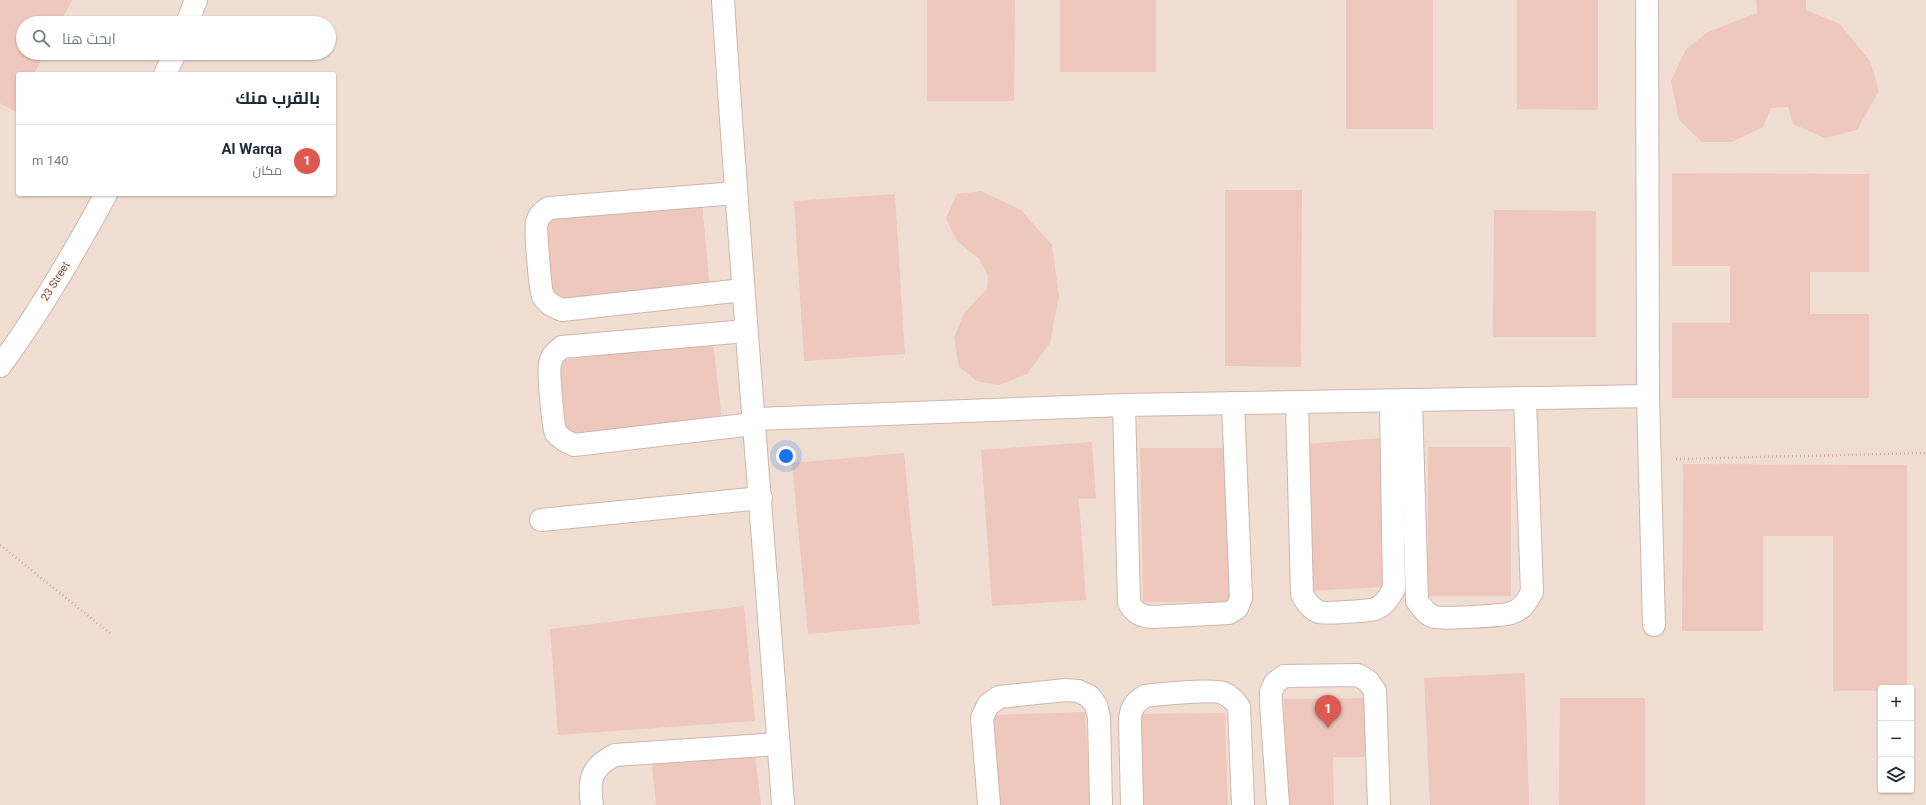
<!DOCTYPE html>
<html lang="ar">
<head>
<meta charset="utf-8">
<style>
	:root { --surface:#fff; --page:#f6f6f7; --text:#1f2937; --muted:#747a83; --line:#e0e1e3; --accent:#dd584f }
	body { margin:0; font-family:Roboto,Cairo,sans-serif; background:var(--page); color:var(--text); direction:rtl }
	.controls { position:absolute; right:12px; bottom:12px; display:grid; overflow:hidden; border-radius:4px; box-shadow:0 1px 3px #0004 }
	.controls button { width:36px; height:36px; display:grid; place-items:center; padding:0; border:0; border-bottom:1px solid var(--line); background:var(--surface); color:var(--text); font:20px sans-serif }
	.you { position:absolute; left:786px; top:456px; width:14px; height:14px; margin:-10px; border:3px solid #fff; border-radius:50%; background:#1a73e8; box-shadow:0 0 0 6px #1a73e833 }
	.badge { display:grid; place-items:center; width:26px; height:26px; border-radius:50%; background:var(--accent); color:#fff; font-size:13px; font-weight:700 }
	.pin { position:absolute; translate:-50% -33px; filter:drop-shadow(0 1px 2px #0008) }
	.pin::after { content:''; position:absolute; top:21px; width:14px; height:12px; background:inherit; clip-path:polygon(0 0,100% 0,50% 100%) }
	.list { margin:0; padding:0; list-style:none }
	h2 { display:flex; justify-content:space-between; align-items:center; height:52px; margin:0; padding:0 16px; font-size:17px }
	h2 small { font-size:13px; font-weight:400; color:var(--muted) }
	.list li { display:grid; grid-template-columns:26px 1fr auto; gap:12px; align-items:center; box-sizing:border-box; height:72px; padding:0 16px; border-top:1px solid var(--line) }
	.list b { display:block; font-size:15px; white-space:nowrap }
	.list p { margin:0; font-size:13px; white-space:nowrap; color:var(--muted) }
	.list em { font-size:13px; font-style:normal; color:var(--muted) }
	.icon { flex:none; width:22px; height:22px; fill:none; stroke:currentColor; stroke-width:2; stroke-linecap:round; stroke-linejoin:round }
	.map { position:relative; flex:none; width:1926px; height:805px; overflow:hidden; direction:ltr }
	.search { position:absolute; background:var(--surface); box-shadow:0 1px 3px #0004; left:16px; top:16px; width:320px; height:44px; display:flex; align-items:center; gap:10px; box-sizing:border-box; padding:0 14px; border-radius:22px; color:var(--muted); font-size:15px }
	.panel { position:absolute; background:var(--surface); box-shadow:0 1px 3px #0004; left:16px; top:72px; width:320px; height:124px; border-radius:4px; direction:rtl }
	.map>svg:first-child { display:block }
	.residential { fill:#f1ded2; fill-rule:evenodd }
	.building { fill:#eec8bc }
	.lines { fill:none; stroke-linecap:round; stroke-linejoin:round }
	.minor-casing { stroke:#cdb6ad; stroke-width:24 }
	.path { stroke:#d2aba0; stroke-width:2.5; stroke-dasharray:1 3; stroke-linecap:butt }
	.minor { stroke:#fff; stroke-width:22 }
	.labels { text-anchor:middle; stroke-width:3; stroke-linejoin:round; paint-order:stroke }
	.street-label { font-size:11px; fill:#71524b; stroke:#fef2e9 }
</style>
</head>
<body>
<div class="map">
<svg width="1926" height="805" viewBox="0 0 1926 805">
	<rect width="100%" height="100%" fill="#faede3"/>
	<path class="residential" d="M 0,0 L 1926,0 L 1926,805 L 0,805 ZM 23,23 L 329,23 L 329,53 L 23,53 ZM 18,74 L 334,74 L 334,194 L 18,194 ZM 1881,688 L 1911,688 L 1911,790 L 1881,790 Z"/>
	<g class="building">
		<polygon points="0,0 72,0 60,23 23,23 23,53 45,53 34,74 18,74 18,113 0,103"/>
		<polygon points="927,0 1015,0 1014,101 927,101"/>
		<rect x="1060" y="0" width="96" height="72"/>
		<rect x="1346" y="0" width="87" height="129"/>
		<polygon points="1517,0 1598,0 1598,110 1517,109"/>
		<polygon points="1756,0 1806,0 1806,10 1840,24 1870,61 1879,91 1857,130 1825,138 1793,124 1788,107 1771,108 1763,127 1732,142 1702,142 1679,120 1671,81 1686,49 1708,32 1757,13"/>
		<polygon points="1672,173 1869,174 1869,272 1810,272 1810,314 1869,314 1869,398 1672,398 1672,323 1730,323 1730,266 1672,266"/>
		<polygon points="1225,190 1302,190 1301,367 1225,366"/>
		<polygon points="981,191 1021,210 1052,245 1059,296 1050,343 1027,374 999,385 977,381 959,367 954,338 964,313 987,289 988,275 979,259 956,240 946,218 957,194"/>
		<polygon points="895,194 905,354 804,361 794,201"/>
		<polygon points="702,203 710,288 552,302 543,219"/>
		<polygon points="1494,210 1596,211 1596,337 1493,337"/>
		<polygon points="713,341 722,420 565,434 556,361"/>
		<polygon points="1381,438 1386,587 1307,591 1304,444"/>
		<polygon points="1092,442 1096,499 1079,499 1086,600 992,606 981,450"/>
		<rect x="1428" y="447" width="83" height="149"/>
		<polygon points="1140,448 1228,448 1233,602 1143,602"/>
		<polygon points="904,453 920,624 808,634 792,463"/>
		<polygon points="1683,464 1907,465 1907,688 1881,688 1881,691 1833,691 1833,536 1763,536 1763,631 1682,631"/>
		<polygon points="744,606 755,721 558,735 550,629"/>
		<polygon points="1525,673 1529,805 1430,805 1424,678"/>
		<polygon points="1372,698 1373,757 1333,757 1334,805 1285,805 1284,699"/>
		<polygon points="1560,698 1645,698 1645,805 1559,805"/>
		<polygon points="1085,712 1091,805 1000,805 994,715"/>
		<polygon points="1225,713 1228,805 1143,805 1139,714"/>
		<polygon points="755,753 761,805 656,805 652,763"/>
	</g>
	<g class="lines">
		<defs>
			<g id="minor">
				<path d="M 723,0 C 740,269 764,537 783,805"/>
				<polyline points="1647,0 1648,396 1654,625"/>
				<polyline points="187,23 196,0"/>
				<polyline points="165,74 175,53"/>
				<path d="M 736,193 L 549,208 C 543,212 539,215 537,222 C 535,228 540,290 543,296 C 547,304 555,307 562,310 L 743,290"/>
				<path d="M 746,331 L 562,347 C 556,352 551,356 550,364 C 548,372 553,427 556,433 C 561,439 567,442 574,445 L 753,424"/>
				<path d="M 0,366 C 40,312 74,253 106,194"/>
				<path d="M 1411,400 L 1417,601 C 1422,607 1426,615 1435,617 C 1442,619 1503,616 1511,613 C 1522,610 1527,601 1532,592 L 1525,398"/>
				<path d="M 1297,403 L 1302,594 C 1306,602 1310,608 1319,612 C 1324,614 1368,611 1375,609 C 1385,605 1389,597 1394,589 L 1391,401"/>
				<path d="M 1124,405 L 1129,603 C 1135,613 1140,616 1152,617 L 1229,613 L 1237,608 L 1241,598 L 1233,403"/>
				<polyline points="753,419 1124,405 1648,396"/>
				<polyline points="541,520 761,498"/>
				<path d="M 592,805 C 588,780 591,767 615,755 L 778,744"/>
				<polyline points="989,805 982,718 988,705 999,697 1065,690 1078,691 1089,696 1096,705 1099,717 1101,805"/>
				<path d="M 1132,805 L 1130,722 C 1130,709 1134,703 1145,696 C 1159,694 1213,689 1223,693 C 1231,696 1235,701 1239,707 L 1243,805"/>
				<polyline points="1278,805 1271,703 1271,692 1275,683 1284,676 1358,675 1368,681 1375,691 1379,805"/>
			</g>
		</defs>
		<use href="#minor" class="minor-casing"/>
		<g class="path">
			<polyline points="1676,459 1926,453"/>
			<polyline points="0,545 111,634"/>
		</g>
		<use href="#minor" class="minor"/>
	</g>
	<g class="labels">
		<g class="street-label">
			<text transform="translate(55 281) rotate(-58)" y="4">23 Street</text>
		</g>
	</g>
</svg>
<div class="controls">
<button>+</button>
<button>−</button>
<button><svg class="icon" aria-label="layers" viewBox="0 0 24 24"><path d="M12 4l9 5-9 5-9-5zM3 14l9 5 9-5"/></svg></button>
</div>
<div class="you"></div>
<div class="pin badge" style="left:1328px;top:728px">1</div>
<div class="search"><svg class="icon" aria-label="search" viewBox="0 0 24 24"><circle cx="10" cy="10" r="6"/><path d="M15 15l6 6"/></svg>ابحث هنا</div>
<section class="panel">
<h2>بالقرب منك<small></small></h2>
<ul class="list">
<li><span class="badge">1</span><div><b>Al Warqa</b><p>مكان</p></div><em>140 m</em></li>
</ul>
</section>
</div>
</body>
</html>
